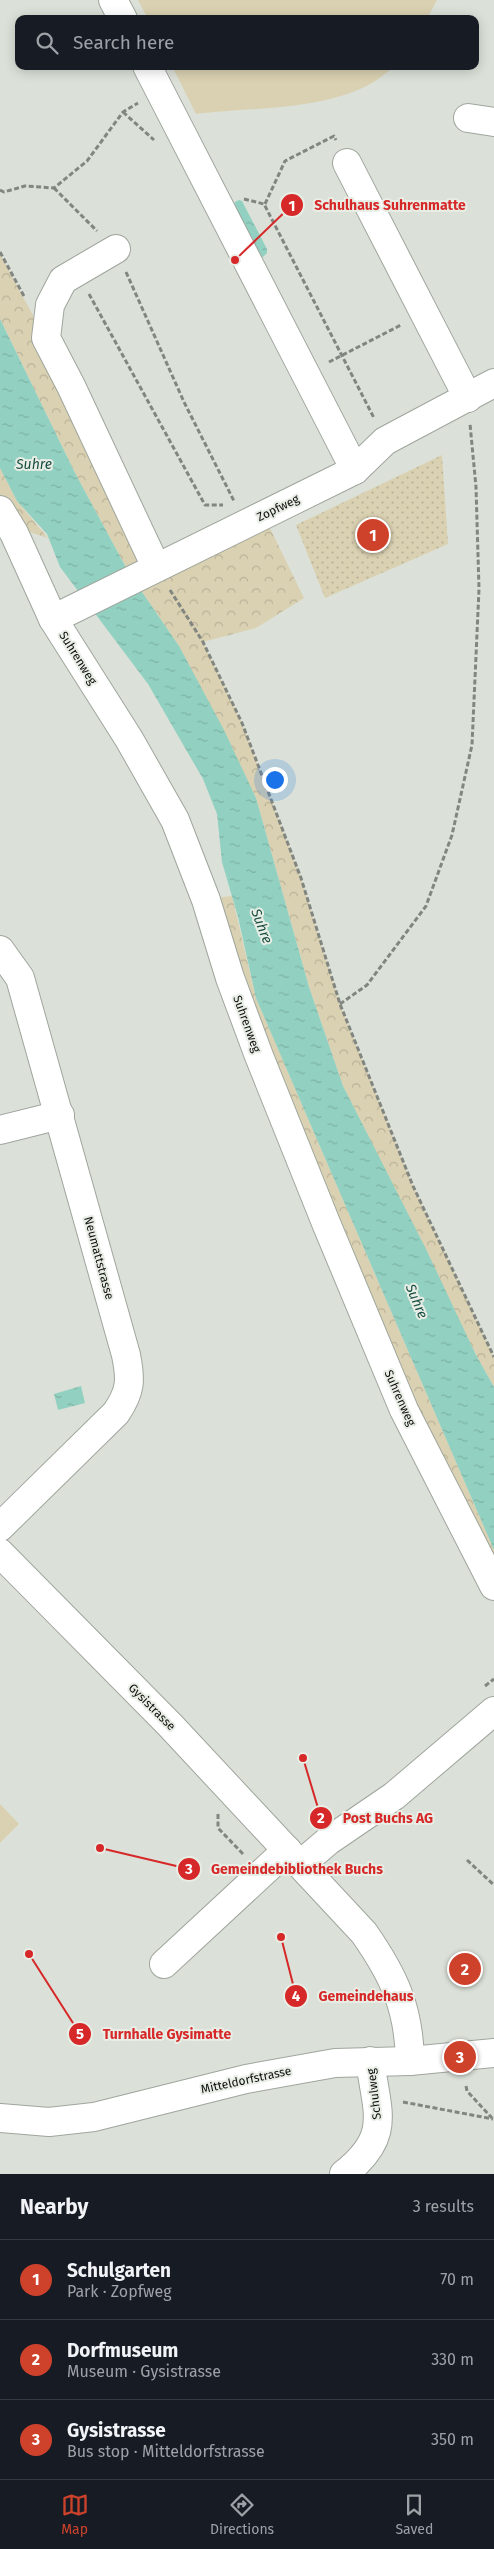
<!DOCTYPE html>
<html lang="en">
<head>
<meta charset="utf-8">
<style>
	:root { --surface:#171b24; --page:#242831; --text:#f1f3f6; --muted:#9ea1a6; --line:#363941; --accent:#ce422c }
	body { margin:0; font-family:"Fira Sans",sans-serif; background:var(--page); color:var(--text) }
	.you { position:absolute; left:274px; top:779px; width:18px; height:18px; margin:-12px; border:4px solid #fff; border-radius:50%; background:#1a73e8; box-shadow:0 0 0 8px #1a73e833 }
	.badge { display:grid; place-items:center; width:32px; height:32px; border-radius:50%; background:var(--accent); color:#fff; font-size:16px; font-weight:700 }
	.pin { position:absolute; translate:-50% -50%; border:2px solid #fff; box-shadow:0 1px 5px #0006 }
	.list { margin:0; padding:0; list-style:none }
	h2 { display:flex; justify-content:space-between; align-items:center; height:65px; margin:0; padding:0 20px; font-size:21px }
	h2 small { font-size:16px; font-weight:400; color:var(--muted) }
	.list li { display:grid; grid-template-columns:32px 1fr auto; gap:15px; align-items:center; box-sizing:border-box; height:80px; padding:0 20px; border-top:1px solid var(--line) }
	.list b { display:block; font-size:19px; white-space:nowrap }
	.list p { margin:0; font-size:16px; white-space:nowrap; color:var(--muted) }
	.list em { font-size:16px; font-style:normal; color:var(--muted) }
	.icon { flex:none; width:28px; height:28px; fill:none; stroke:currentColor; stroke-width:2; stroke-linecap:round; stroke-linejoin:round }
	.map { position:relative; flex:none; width:494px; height:2174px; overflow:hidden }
	.search { position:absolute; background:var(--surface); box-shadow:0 2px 12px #0003; left:15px; right:15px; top:15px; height:55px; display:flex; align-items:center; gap:12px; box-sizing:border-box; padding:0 18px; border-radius:10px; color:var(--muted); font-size:19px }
	.sheet { height:305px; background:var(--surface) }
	nav { display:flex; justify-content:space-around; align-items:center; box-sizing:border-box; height:70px; border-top:1px solid var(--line); background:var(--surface); font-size:14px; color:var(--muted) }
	nav a { display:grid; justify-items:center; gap:2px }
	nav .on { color:var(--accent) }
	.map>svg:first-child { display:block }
	.grass { fill:url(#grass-dots) }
	.forest { fill:url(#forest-crowns) }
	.park { fill:#dad1b2 }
	.water { fill:url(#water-ripples) }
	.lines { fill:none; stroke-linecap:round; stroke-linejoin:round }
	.minor-casing { stroke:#9fa69d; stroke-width:30 }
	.major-casing { stroke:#9fa69d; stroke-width:30 }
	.path { stroke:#828680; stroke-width:3; stroke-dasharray:5 2.5; stroke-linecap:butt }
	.minor { stroke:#fff; stroke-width:28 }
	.major { stroke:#fff; stroke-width:28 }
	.labels { text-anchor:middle; stroke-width:4; stroke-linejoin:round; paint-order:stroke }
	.street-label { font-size:12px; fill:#0e100d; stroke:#e8eee5 }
	.water-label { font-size:14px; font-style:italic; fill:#194e44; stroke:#e8eee5 }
	.leader { fill:none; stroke:#d62828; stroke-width:2 }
	.callout-dot { fill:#d62828; stroke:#e8eee5; stroke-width:2 }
	.mark-label { font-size:15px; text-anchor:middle; font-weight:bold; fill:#fff }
	.callout-label { font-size:14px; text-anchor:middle; font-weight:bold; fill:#d62828; stroke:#e8eee5; stroke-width:4; stroke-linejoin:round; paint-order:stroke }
</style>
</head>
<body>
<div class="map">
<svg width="494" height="2174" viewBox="0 0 494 2174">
	<defs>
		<pattern id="grass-dots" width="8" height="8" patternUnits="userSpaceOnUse" patternTransform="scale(1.25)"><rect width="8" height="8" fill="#dad1b2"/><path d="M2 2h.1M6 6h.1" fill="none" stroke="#bab298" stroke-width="1.8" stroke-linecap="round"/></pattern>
		<pattern id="forest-crowns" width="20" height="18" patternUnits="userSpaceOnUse" patternTransform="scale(1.25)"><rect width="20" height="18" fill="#dad1b2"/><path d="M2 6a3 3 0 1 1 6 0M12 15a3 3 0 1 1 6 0" fill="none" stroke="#bab298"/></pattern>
		<pattern id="water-ripples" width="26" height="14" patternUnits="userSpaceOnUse" patternTransform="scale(1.25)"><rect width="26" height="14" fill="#92d1c1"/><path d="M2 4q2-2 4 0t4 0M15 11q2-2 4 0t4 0" fill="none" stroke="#7db2a5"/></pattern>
	</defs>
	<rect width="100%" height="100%" fill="#dbe1d8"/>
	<polygon class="grass" points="442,455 448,544 325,598 296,525"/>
	<g class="forest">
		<polygon points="0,254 71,386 156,567 264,516 304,598 256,628 203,642 242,723 301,878 340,1004 413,1186 494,1357 494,1387 476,1355 343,1086 309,987 256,798 179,646 129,573 75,473 0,319"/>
		<polygon points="0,468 17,501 48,538 17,528 0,496"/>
		<polygon points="232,896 256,998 494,1550 494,1564 435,1450 318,1178 214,898"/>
	</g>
	<g class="park">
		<polygon points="138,0 437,0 427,19 148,19"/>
		<path d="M 172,66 L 394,66 C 348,113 257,106 196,114 Z"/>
		<polygon points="0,1804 19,1824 0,1843"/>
	</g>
	<g class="water">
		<polygon points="239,200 242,201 267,249 267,253 263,257 260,256 234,206 235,202"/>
		<polygon points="0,319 75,473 129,573 179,646 224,730 256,798 309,987 343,1086 426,1249 476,1355 494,1387 494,1550 256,998 238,917 222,862 217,814 203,779 148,684 60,567 47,534 17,501 0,468"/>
		<polygon points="81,1386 85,1403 58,1410 54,1394"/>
	</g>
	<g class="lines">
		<defs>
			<g id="minor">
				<polyline points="113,0 123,19"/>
				<polyline points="147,66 355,470"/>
				<polyline points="468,118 494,122"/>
				<polyline points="347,163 468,398"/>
				<polyline points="116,249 63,280 50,305 46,338 71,386 156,567"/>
				<polyline points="0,510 14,533 53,619 129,739 175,820 206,900 230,978 259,1056 326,1223 404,1410 494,1586"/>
				<polyline points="53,619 355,470 385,441 494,383"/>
				<path d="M 0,950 L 20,978 L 126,1355 C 131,1380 131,1391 116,1413 L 0,1527"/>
				<polyline points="0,1130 60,1115"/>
				<path d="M 0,1553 L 170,1725 L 364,1933 C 394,1976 409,2008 410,2061"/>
				<polyline points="301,1864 328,1841 394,1796 494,1711"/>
				<polyline points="164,1964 287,1850"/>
				<path d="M 344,2174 C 392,2136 377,2113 370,2061"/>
			</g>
			<polyline id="major" points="0,2118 49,2122 94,2117 246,2079 335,2063 410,2061 494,2053"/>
		</defs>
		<use href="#minor" class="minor-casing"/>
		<use href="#major" class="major-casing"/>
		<g class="path">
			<polyline points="123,112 154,140"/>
			<polyline points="54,188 97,231"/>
			<polyline points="0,190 4,192 25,186 54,188 87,161 123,112 138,103"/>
			<polyline points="244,199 264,204 374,418"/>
			<polyline points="265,204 285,161 334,136 336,140"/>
			<polyline points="0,252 25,298"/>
			<polyline points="126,272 184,402 234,501"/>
			<polyline points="89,294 205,505 223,505"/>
			<polyline points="329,362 401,325"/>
			<polyline points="170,590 203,642 242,723 301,878 340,1004 413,1186 494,1357"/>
			<polyline points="340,1004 367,985 426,906 452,835 472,745 479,589 476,487 470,424"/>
			<polyline points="485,1686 494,1679"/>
			<polyline points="218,1814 218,1828 244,1855"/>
			<polyline points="467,1860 494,1885"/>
			<polyline points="466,2086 467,2091 492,2118"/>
			<polyline points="403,2102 493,2119"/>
		</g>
		<use href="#minor" class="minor"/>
		<use href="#major" class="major"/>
	</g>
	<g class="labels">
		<g class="street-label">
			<text transform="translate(278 508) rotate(-26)" y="4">Zopfweg</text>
			<text transform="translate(78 658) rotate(58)" y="4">Suhrenweg</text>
			<text transform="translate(247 1024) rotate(70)" y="4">Suhrenweg</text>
			<text transform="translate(99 1258) rotate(75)" y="4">Neumattstrasse</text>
			<text transform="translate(400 1398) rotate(66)" y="4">Suhrenweg</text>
			<text transform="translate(152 1707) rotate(45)" y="4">Gysistrasse</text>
			<text transform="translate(246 2080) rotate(-12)" y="4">Mitteldorfstrasse</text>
			<text transform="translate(374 2094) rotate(-97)" y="4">Schulweg</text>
		</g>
		<g class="water-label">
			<text x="34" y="469">Suhre</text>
			<text transform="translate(262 926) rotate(69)" y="5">Suhre</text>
			<text transform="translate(417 1301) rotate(67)" y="5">Suhre</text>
		</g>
	</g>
	<path class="leader" d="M235 260L292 205M303 1758L321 1818M100 1848L189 1869M281 1937L296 1996M29 1954L80 2034"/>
	<g class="callout-dot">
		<circle cx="235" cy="260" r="5"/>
		<circle cx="303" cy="1758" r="5"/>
		<circle cx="100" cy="1848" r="5"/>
		<circle cx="281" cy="1937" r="5"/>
		<circle cx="29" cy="1954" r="5"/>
		<circle cx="292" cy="205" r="12"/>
		<circle cx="321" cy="1818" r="12"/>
		<circle cx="189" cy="1869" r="12"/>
		<circle cx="296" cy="1996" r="12"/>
		<circle cx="80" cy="2034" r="12"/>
	</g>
	<g class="mark-label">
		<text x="292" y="211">1</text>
		<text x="321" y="1823">2</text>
		<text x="189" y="1874">3</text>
		<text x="296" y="2001">4</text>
		<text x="80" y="2039">5</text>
	</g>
	<g class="callout-label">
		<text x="390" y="210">Schulhaus Suhrenmatte</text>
		<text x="388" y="1823">Post Buchs AG</text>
		<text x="297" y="1874">Gemeindebibliothek Buchs</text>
		<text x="366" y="2001">Gemeindehaus</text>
		<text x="167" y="2039">Turnhalle Gysimatte</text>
	</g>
</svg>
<div class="you"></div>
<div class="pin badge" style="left:373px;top:535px">1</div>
<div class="pin badge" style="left:465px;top:1969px">2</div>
<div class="pin badge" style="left:460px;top:2057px">3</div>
<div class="search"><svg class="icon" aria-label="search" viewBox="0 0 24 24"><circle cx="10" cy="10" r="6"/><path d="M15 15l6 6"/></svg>Search here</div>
</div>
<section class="sheet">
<h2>Nearby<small>3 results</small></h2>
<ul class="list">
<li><span class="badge">1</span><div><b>Schulgarten</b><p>Park · Zopfweg</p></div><em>70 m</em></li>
<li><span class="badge">2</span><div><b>Dorfmuseum</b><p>Museum · Gysistrasse</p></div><em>330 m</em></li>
<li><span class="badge">3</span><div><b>Gysistrasse</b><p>Bus stop · Mitteldorfstrasse</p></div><em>350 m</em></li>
</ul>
</section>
<nav>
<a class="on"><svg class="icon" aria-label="map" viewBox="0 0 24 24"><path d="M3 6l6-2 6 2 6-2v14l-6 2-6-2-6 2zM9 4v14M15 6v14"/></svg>Map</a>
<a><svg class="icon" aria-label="directions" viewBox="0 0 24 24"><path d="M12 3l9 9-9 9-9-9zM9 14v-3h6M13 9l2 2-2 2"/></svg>Directions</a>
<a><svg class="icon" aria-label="saved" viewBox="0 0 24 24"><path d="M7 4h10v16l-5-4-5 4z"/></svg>Saved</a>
</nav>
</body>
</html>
